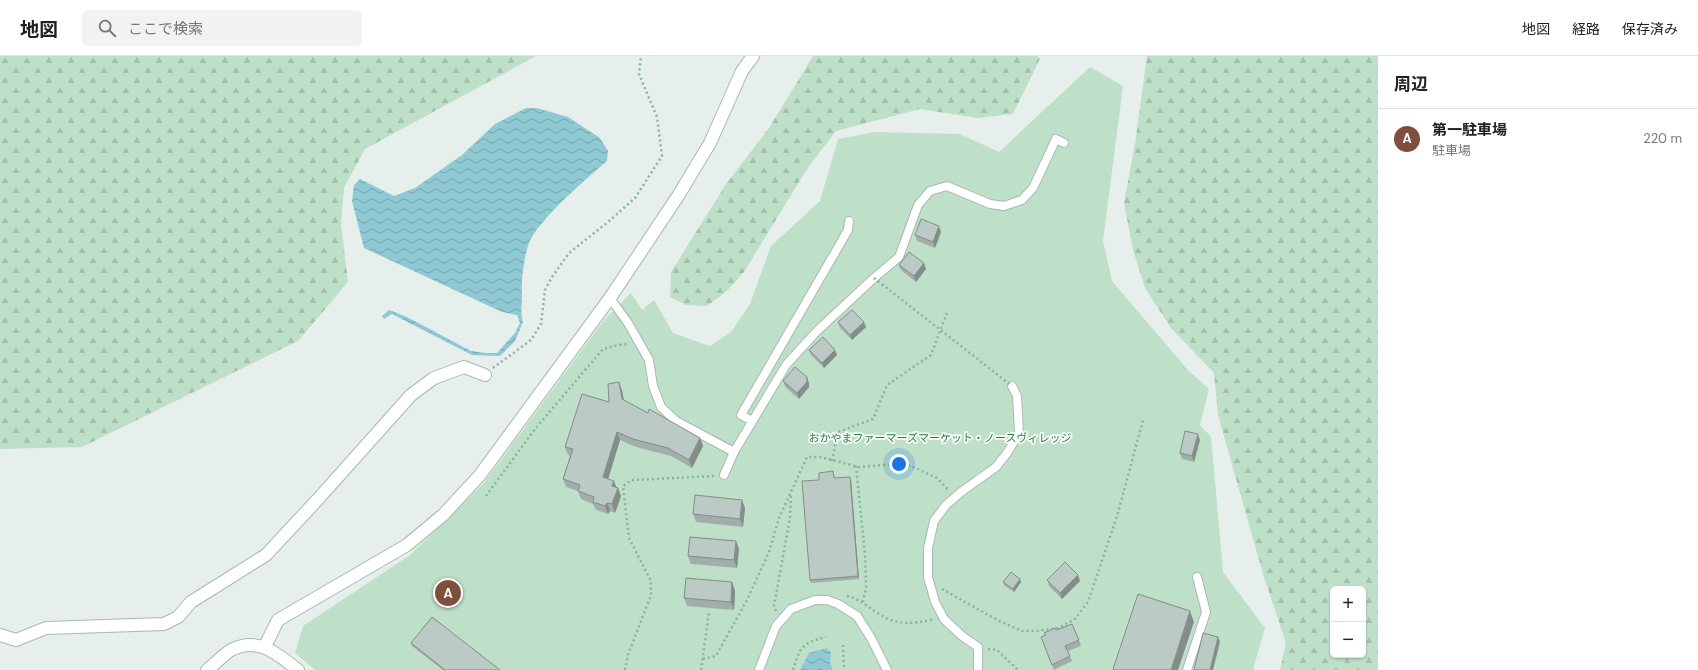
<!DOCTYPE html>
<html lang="ja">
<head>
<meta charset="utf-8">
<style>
	:root { --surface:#fff; --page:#f2f2f2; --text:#202124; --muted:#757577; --line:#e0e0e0; --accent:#7f4e3f }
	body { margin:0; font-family:"DM Sans","Noto Sans JP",sans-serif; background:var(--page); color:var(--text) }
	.controls { position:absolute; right:12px; bottom:12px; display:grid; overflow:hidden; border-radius:6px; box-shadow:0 1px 3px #0004 }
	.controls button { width:36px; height:36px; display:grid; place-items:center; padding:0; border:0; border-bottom:1px solid var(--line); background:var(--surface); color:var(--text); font:20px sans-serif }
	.you { position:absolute; left:899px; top:408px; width:14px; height:14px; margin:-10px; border:3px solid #fff; border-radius:50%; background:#1a73e8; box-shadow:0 0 0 6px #1a73e833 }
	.badge { display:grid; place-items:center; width:26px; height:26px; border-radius:50%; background:var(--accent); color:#fff; font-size:13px; font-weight:700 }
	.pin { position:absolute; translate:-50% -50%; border:2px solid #fff; box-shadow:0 1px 4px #0006 }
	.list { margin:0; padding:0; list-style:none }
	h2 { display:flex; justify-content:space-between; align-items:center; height:52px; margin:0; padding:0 16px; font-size:17px }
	h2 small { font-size:13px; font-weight:400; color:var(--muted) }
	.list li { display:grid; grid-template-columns:26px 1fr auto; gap:12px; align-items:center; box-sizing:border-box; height:60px; padding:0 16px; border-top:1px solid var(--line) }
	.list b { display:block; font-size:15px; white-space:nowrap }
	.list p { margin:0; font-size:13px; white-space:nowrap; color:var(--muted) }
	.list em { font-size:13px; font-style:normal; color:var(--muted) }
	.icon { flex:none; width:22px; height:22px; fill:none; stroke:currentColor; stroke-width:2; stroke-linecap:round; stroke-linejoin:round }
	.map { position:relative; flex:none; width:1378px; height:614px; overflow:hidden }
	header { display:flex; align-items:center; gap:24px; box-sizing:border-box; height:56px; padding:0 20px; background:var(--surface); border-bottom:1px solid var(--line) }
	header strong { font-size:19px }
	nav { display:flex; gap:22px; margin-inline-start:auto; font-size:14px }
	.search { width:280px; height:36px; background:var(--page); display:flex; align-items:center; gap:10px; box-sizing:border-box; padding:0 14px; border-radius:6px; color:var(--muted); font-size:15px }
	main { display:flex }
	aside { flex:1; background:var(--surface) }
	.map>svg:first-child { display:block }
	.forest { fill:url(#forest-firs); fill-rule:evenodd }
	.park { fill:#bfe0c8 }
	.water { fill:url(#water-waves) }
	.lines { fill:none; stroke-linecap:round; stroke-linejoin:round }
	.lane-casing { stroke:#a8b8b2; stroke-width:10 }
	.street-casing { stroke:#a8b8b2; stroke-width:14 }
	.secondary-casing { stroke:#a4bbb3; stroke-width:14 }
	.path { stroke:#86b3a5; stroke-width:2.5; stroke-dasharray:2 3; stroke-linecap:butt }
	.lane { stroke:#fff; stroke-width:8 }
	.street { stroke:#fff; stroke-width:12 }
	.secondary { stroke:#fff; stroke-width:12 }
	.path-bridge { stroke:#86b3a5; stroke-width:2.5; stroke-dasharray:2 3; stroke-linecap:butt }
	.wall { fill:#a1aea9 }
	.shaded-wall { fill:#838d89 }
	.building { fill:#bbcac4; stroke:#838d89 }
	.labels { text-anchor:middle; stroke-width:3.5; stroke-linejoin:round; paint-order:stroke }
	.park-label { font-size:11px; fill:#2d7a4b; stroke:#f7fbf9 }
</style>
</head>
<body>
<header>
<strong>地図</strong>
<div class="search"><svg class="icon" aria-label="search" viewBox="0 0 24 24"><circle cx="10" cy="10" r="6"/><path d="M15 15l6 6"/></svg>ここで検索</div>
<nav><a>地図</a><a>経路</a><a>保存済み</a></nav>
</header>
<main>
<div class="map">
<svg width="1378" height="614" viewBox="0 0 1378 614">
	<defs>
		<pattern id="forest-firs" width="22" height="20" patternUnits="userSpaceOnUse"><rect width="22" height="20" fill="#bfe0c8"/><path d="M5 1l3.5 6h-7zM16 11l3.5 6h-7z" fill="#a4c1ad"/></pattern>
		<pattern id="water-waves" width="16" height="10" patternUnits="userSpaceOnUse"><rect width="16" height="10" fill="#8ec9d4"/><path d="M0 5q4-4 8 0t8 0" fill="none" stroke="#74a5ad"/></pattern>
	</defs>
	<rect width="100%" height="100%" fill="#e6efeb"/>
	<g class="forest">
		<polygon points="0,0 536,0 365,93 344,132 341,168 348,226 298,285 82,391 0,393"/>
		<polygon points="813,0 1037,0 1040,3 1013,58 977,62 920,53 836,75 807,113 744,216 728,234 707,250 686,249 670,241 671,216 726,128 769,72"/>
		<path d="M 1147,0 L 1378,0 L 1378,614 L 1280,614 L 1286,587 L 1263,518 L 1218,359 L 1214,317 L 1171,272 L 1145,232 L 1133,194 L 1124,147 L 1135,88 ZM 1333,533 L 1363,533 L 1363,599 L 1333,599 Z"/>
	</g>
	<polygon class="park" points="1090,11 1123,30 1103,185 1112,225 1188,314 1209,333 1200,369 1211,381 1223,516 1265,572 1253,614 315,614 295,597 303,570 410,499 483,428 604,264 631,237 642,254 654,244 673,277 710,290 731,276 750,248 771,190 820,145 838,83 875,76 960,78 999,96"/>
	<g class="water">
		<path d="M 526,52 L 537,52 L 568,61 L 600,82 L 608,95 L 607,105 C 587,122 538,164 529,187 C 524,200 521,225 522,239 C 522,249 520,256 523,266 L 515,285 L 500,300 L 472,299 L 392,258 L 384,263 L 382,260 L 389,254 L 407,261 L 471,295 L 486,297 L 497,297 L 515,277 L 520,267 L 517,259 L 502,256 L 364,192 L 352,145 L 354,129 L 360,123 L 394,140 L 415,132 L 462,99 L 495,68 Z"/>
		<polygon points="827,592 831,596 830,606 833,614 800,614 809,597"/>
	</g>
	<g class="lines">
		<defs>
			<g id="lane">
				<polyline points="610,242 628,267 649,304 653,330 661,351 676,365 734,396"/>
				<polyline points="752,365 741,359 848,174 849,165"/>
				<polyline points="724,419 734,396 786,309 817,275 874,222 899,201 918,149 930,135 947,130 990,148 1004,150 1022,144 1033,132 1056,83 1064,87"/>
				<polyline points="759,614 776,570 791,553 815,544 827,544 838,548 857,560 871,582 887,614"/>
				<polyline points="978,614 978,591 962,580 944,563 935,546 928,521 928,492 934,465 946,449 961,436 996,411 1007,397 1019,377 1017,340 1012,330"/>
				<polyline points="1187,614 1206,556 1197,521"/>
			</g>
			<polyline id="street" points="0,579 16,584 46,572 164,568 178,561 191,546 266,499 319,442 411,339 434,322 464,311 485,319"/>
			<g id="secondary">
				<polyline points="265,590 278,564 407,489 443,459 480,419 610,242 678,140 710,87 742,15 753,0"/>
				<path d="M 207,614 C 215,608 223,599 231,594 C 259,580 277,598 298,614"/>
			</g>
		</defs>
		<use href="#lane" class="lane-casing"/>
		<use href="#street" class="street-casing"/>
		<use href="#secondary" class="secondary-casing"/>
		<g class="path">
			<polyline points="493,312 531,284 541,268 545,234 552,221 569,197 608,166 635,142 662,100 657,61 639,18 641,0"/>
			<polyline points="832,405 838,376 873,363 887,329 931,299 947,257"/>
			<polyline points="856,410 865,499 866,531 863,546"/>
			<polyline points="486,440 535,373 603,293 618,289 628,288"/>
			<polyline points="942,533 999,565 1022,575 1037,575 1058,572 1075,563 1088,546 1118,457 1143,364"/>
			<path d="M 847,540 C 860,543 868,551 879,558 C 897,570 914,568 934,563"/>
			<polyline points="776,555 774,550 790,462 791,438"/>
			<polyline points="843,589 844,614"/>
			<polyline points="988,593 997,594 1018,614"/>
			<polyline points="703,603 716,600 747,544 769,496 779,462 807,401 820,401 859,411 894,408 911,410 937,422 948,434"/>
			<polyline points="625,614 628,599 651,539 651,525 629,482 623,430 632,424 714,420"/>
			<polyline points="701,614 709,556"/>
			<path d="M 793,614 C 800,591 802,587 826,581"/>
		</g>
		<use href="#lane" class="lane"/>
		<use href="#street" class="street"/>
		<use href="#secondary" class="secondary"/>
		<polyline class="path-bridge" points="874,222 1012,330"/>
	</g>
	<g class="wall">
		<polygon points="941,176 935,192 917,185 915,179"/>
		<polygon points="924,207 926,213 916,226 901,214 899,209"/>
		<polygon points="838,266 866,271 852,284 840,272"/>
		<polygon points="809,294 837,299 824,312 811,299"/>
		<polygon points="783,325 809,327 809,331 799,343 785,331"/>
		<polygon points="622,334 624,344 648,357 700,382 703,390 692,412 671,400 636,391 620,384 608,423 618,432 621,440 615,457 610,455 608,458 596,454 593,448 581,443 578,435 566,431 563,423 570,400 568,399 565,391"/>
		<polygon points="1200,384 1194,406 1182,403 1180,397"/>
		<polygon points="833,415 835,422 850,421 851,424 859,523 811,527 810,524"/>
		<polygon points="745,452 743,471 696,466 693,458"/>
		<polygon points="736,485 739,493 737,512 691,508 688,500"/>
		<polygon points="1047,524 1080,525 1062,543 1049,530"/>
		<polygon points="732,526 735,535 734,554 687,550 684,542"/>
		<polygon points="1003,526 1021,526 1014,536 1004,529"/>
		<polygon points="1056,574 1079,584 1081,590 1068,595 1072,605 1054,614 1043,587"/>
		<polygon points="411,587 500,614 443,614 412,590"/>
	</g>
	<g class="shaded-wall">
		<polygon points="939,170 941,176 935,192 933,186"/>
		<polygon points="924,207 926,213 916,226 914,220"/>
		<polygon points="864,266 866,271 852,284 850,279"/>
		<polygon points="835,294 837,299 824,312 822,307"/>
		<polygon points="807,321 809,327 809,331 799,343 797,337"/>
		<polygon points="619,326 622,334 625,352 622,343"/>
		<polygon points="617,376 620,384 606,430 603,421"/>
		<polygon points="1198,378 1200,384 1194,406 1192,400"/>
		<polygon points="700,382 703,390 692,412 689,404"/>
		<polygon points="850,421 851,424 859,523 858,520"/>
		<polygon points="614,425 617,433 612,430"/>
		<polygon points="618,432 621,440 615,457 612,448"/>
		<polygon points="742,444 745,452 743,471 740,463"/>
		<polygon points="607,447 610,455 608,458 605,450"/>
		<polygon points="736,485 739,493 737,512 734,504"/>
		<polygon points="1078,519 1080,525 1062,543 1060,537"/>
		<polygon points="1020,523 1021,526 1014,536 1013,533"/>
		<polygon points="732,526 735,535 734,554 731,546"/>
		<polygon points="1190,555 1194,566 1178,614 1171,614"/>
		<polygon points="1218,581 1220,586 1213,614 1210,614"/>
	</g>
	<g class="building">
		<polygon points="921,163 939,170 933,186 915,179"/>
		<polygon points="909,196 924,207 914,220 899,209"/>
		<polygon points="852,254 864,266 850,279 838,266"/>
		<polygon points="823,281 835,294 822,307 809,294"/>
		<polygon points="795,311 807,321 807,326 797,337 783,325"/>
		<polygon points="619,326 622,343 648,357 649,353 700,382 689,404 668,392 633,383 617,376 603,421 614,425 612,430 618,432 612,448 607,447 605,450 593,446 594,441 578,435 580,429 563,423 573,393 565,391 582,338 609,346 608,328"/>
		<polygon points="1185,375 1198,378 1192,400 1180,397"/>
		<polygon points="833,415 834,422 850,421 858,520 810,524 802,425 819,424 819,417"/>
		<polygon points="695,439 742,444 740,463 693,458"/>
		<polygon points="690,481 736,485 734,504 688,500"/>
		<polygon points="1065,506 1078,519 1060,537 1047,524"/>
		<polygon points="1011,516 1020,523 1013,533 1003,526"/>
		<polygon points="686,522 732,526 731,546 684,542"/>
		<polygon points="1138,538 1190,555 1171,614 1115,614 1113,613"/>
		<polygon points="432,561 500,614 445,614 411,587"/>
		<polygon points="1072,568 1079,584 1065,590 1070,600 1052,609 1041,581 1046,579 1044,577 1055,572 1056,574"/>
		<polygon points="1203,577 1218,581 1210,614 1194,614"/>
	</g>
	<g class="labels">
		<g class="park-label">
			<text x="940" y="386">おかやまファーマーズマーケット・ノースヴィレッジ</text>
		</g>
	</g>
</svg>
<div class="controls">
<button>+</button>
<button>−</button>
</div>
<div class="you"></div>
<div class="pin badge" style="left:448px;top:537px">A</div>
</div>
<aside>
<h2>周辺<small></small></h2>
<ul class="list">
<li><span class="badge">A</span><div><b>第一駐車場</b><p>駐車場</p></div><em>220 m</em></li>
</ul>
</aside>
</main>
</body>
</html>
